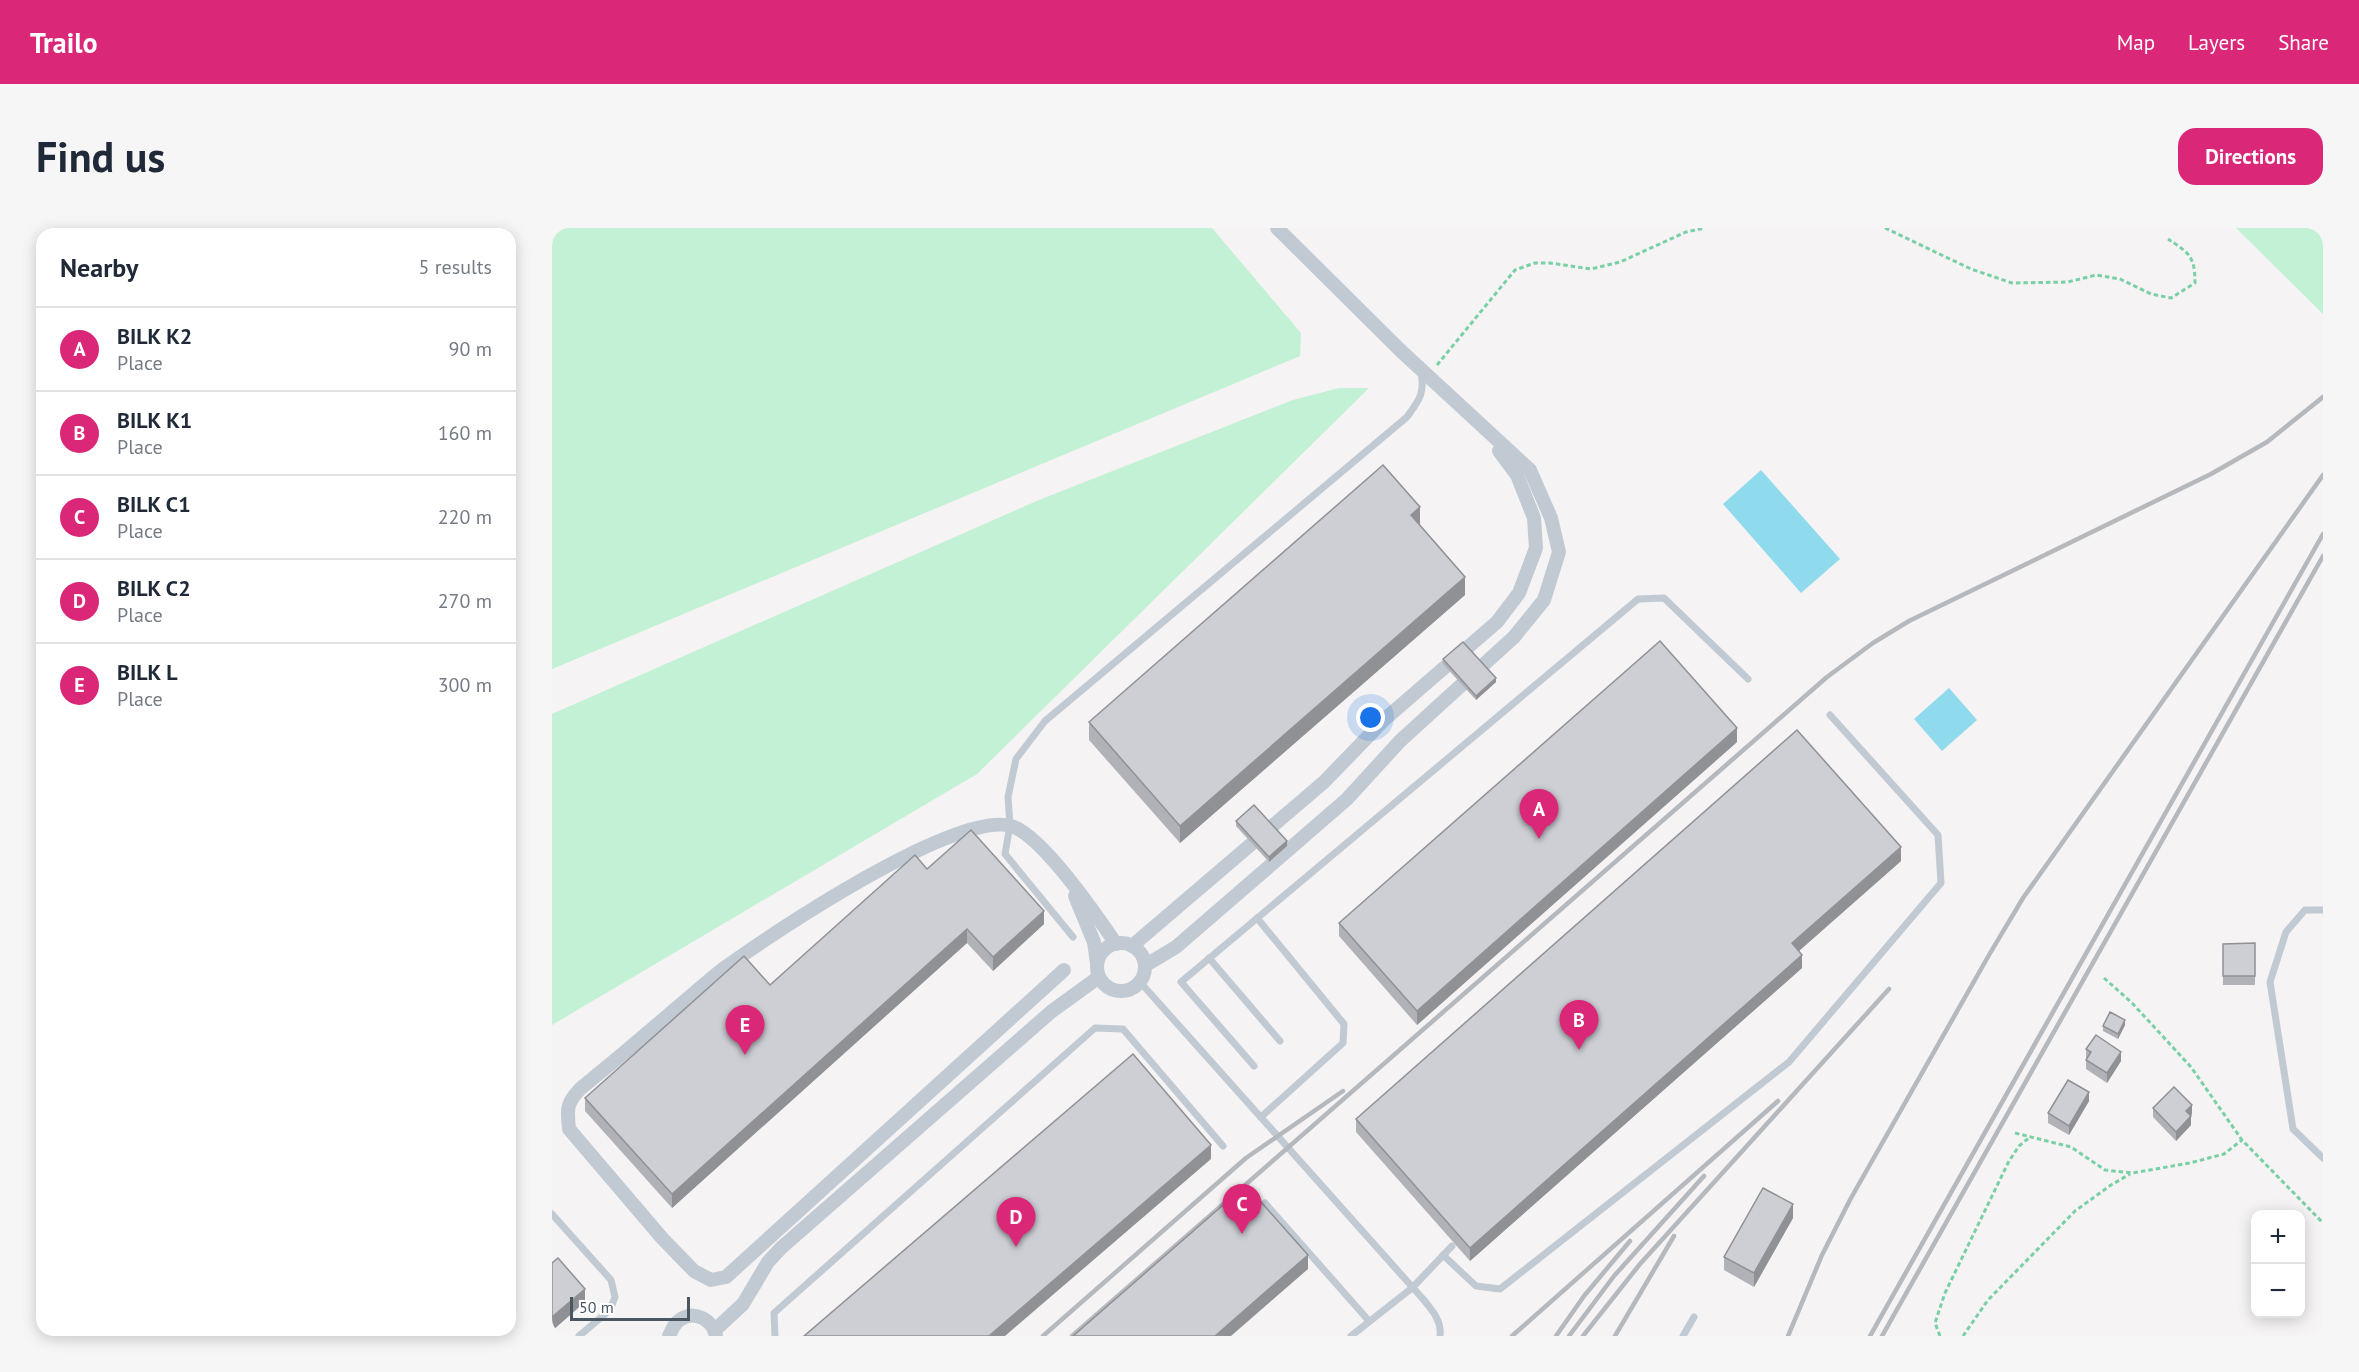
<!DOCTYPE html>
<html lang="en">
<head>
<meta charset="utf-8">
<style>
	:root { --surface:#fff; --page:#f6f6f7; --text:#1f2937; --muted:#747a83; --line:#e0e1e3; --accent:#db2777 }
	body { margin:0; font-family:"PT Sans",sans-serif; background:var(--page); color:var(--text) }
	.controls { position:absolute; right:18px; bottom:18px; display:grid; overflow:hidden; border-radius:12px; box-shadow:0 3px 15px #0003 }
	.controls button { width:54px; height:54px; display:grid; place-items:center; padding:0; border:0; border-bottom:2px solid var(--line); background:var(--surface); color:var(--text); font:30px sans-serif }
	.scale { position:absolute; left:18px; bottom:15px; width:120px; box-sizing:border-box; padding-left:6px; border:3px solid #4a5661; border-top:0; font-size:16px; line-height:21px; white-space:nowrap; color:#4a5661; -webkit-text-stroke:4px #fff; paint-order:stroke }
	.you { position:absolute; left:819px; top:490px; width:21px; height:21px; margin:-15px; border:4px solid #fff; border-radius:50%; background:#1a73e8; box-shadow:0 0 0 9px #1a73e833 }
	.badge { display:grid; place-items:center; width:39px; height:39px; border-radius:50%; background:var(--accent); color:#fff; font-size:20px; font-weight:700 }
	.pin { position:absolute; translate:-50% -50px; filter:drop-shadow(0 2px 3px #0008) }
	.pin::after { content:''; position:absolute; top:32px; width:21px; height:18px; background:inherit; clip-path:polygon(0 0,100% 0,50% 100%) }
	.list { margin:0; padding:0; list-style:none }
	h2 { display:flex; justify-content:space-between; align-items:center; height:78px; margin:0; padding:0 24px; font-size:26px }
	h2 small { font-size:20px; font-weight:400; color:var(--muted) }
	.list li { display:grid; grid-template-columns:39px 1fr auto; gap:18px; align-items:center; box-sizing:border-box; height:84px; padding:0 24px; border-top:2px solid var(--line) }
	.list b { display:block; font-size:22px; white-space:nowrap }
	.list p { margin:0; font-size:20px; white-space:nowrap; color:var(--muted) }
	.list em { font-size:20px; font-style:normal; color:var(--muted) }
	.map { position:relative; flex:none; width:1771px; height:1108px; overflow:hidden; border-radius:18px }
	header { display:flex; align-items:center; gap:36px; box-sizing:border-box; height:84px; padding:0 30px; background:var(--accent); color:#fff }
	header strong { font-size:28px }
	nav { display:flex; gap:33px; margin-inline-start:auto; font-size:21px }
	.intro { display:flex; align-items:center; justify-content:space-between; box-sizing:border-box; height:144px; padding:0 36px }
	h1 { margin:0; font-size:42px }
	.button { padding:15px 27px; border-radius:18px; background:var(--accent); color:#fff; font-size:21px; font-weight:700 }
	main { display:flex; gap:36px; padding:0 36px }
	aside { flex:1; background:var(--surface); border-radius:18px; box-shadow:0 3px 15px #0003 }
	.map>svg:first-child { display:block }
	.green { fill:#c3f1d5 }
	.water { fill:#90daee }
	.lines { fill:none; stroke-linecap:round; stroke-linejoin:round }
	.path { stroke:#7ad0a6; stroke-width:3; stroke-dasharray:4.5 3; stroke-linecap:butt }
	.lane { stroke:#c1cad2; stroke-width:7 }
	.street { stroke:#c1cad2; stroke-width:14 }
	.rail { stroke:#b5b8bd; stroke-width:4.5 }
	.wall { fill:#b0b2b7 }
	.shaded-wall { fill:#909195 }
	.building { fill:#cdcfd5; stroke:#909195; stroke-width:1.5 }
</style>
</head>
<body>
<header>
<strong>Trailo</strong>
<nav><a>Map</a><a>Layers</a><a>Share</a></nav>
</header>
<div class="intro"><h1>Find us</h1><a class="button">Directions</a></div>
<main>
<aside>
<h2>Nearby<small>5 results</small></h2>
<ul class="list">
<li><span class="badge">A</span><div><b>BILK K2</b><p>Place</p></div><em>90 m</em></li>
<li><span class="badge">B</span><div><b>BILK K1</b><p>Place</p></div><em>160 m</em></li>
<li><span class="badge">C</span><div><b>BILK C1</b><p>Place</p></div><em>220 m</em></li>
<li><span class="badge">D</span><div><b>BILK C2</b><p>Place</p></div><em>270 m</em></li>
<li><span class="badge">E</span><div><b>BILK L</b><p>Place</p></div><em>300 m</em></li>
</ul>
</aside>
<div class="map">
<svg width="1771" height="1108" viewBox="0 0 1771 1108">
	<rect width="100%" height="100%" fill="#f5f3f3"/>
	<g class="green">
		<polygon points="0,0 660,0 749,105 748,128 0,441"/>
		<polygon points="1684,0 1771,0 1771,86"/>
		<polygon points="787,160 817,160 425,546 0,797 0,486 487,272 741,172"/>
	</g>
	<g class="water">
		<polygon points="1209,242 1288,331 1249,365 1171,276"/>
		<polygon points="1397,460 1425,492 1390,523 1362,491"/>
	</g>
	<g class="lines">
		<g class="path">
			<path d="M 1333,0 L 1419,41 L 1460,55 L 1516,54 L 1544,47 L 1568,51 L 1599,66 L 1619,70 L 1643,55 C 1643,28 1637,25 1616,11"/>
			<polyline points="885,137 963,42 983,35 998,35 1039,41 1068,34 1134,4 1153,0"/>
			<polyline points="1552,750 1580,775 1639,839 1690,912 1771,995"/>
			<polyline points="1463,905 1519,919 1553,942 1580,945 1638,935 1672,926 1690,912"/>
			<polyline points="1388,1108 1383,1095 1393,1065 1457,933 1467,918 1478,909"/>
			<polyline points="1411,1108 1436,1072 1523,983 1559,957 1578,946"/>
		</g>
		<g class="lane">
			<polyline points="1771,682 1753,682 1734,704 1718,754 1741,901 1771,930"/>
			<polyline points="705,690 792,796 791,815 709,889"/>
			<path d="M 521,709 L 453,626 L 458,597 L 456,569 L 464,531 L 493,493 L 855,189 C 867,172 873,166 869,144"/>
			<polyline points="657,730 728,813"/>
			<path d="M 588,754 L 871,1071 C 880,1082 890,1093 888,1108"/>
			<polyline points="702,838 629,754 1086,371 1112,370 1196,451"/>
			<polyline points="713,975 817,1093"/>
			<polyline points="0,986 59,1052 63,1069 58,1082 27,1108"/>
			<polyline points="891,1027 924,1058 948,1061 1237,834 1389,655 1386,607 1278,487"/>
			<polyline points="223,1108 222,1085 543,800 571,801 671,918"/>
			<polyline points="799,1108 860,1060 900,1018"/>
			<polyline points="1131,1108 1142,1089"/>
		</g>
		<g class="street">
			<polyline points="523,668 542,714 545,735"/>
			<circle cx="569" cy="739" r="24"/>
			<polyline points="580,718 772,554 833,491 945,394 967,365 984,320 982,290 965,247 947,223"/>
			<polyline points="594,737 624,719 795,571 848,513 962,409 992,372 1007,324 999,290 978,242 849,123 725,0"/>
			<path d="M 512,742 L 174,1049 L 159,1052 L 142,1043 L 110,1010 L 17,901 C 15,881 14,876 28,861 C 60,835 91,809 122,782 C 138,769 154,754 171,741 C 219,706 404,582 459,598 C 489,606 546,689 564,716"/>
			<polyline points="163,1102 191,1076 216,1034 229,1020 500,783 547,749"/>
			<path d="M 117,1108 C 120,1102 122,1095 129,1091 C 143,1082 161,1092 164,1108"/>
		</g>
		<g class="rail">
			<polyline points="491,1108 694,930 791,863"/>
			<polyline points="520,1108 1275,449 1321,415 1357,393 1659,246 1715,214 1771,169"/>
			<polyline points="960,1108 1226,873"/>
			<polyline points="1004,1108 1032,1068 1078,1013"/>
			<polyline points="1017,1108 1062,1048 1152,948"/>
			<polyline points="1031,1108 1088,1036 1337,761"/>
			<polyline points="1063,1108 1122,1008"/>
			<polyline points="1236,1108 1270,1027 1299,970 1437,727 1471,670 1771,247"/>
			<polyline points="1318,1108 1771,306"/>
			<polyline points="1330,1108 1771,328"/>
		</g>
	</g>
	<g class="wall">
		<polygon points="868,297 913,367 628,615 537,512 537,494"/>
		<polygon points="891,431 944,454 924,472 891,436"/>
		<polygon points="1185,514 865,797 787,708 787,695"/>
		<polygon points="684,593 735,618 717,634 684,598"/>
		<polygon points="1349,633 1247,723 1250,740 918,1033 804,904 804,891"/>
		<polygon points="375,641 492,696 441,743 415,715 120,980 33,883 33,870 218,757"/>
		<polygon points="1703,715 1703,757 1671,757 1671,716"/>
		<polygon points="1573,797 1566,811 1551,803 1551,798"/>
		<polygon points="1534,821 1569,833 1555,855 1534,841"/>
		<polygon points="1537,873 1517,907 1496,895 1496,885"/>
		<polygon points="1601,880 1640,886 1639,887 1639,897 1624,913 1601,889"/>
		<polygon points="1241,990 1202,1059 1172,1042 1172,1029"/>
	</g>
	<g class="shaded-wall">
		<polygon points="868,279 868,297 859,287"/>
		<polygon points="913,349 913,367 628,615 628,598"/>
		<polygon points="944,450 944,454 924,472 924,468"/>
		<polygon points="1185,500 1185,514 865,797 865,783"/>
		<polygon points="735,613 735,618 717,634 717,629"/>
		<polygon points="1349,619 1349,633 1240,729 1240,715"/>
		<polygon points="492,683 492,696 441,743 441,729"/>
		<polygon points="415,701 415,715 120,980 120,966"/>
		<polygon points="1250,727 1250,740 918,1033 918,1020"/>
		<polygon points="1573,792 1573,797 1566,811 1566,806"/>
		<polygon points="1569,824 1569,833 1555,855 1555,845"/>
		<polygon points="1537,864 1537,873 1517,907 1517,898"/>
		<polygon points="1640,877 1640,886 1634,892 1634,883"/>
		<polygon points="1639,888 1639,897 1624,913 1624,904"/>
		<polygon points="659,917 659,931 453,1108 437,1108"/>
		<polygon points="1241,976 1241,990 1202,1059 1202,1045"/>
		<polygon points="756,1027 756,1041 679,1108 663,1108"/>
		<polygon points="33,1061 33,1074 0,1103 0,1089"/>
	</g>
	<g class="building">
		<polygon points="831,237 868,279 859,287 913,349 628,598 537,494"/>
		<polygon points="1108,413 1185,500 865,783 787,695"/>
		<polygon points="911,414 944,450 924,468 891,431"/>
		<polygon points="1245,502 1349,619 1240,715 1250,727 918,1020 804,891"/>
		<polygon points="702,577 735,613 717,629 684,593"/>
		<polygon points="419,602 492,683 441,729 415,701 120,966 33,870 192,728 218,757 363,627 375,641"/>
		<polygon points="1703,715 1703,748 1671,748 1671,716"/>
		<polygon points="1558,784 1573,792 1566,806 1551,798"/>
		<polygon points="1544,807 1569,824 1555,845 1534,832 1539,824 1534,821"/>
		<polygon points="581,826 659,917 437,1108 252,1108"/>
		<polygon points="1516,852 1537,864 1517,898 1496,885"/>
		<polygon points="1622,859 1640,877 1634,883 1639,888 1624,904 1601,880"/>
		<polygon points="694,957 756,1027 663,1108 521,1108"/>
		<polygon points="1211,960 1241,976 1202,1045 1172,1029"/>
		<polygon points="6,1030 33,1061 0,1089 0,1035"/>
	</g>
</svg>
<div class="controls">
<button>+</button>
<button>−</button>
</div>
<div class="scale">50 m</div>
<div class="you"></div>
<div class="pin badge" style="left:987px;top:611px">A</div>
<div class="pin badge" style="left:1027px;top:822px">B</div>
<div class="pin badge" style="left:690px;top:1006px">C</div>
<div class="pin badge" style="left:464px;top:1019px">D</div>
<div class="pin badge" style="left:193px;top:827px">E</div>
</div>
</main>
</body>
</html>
